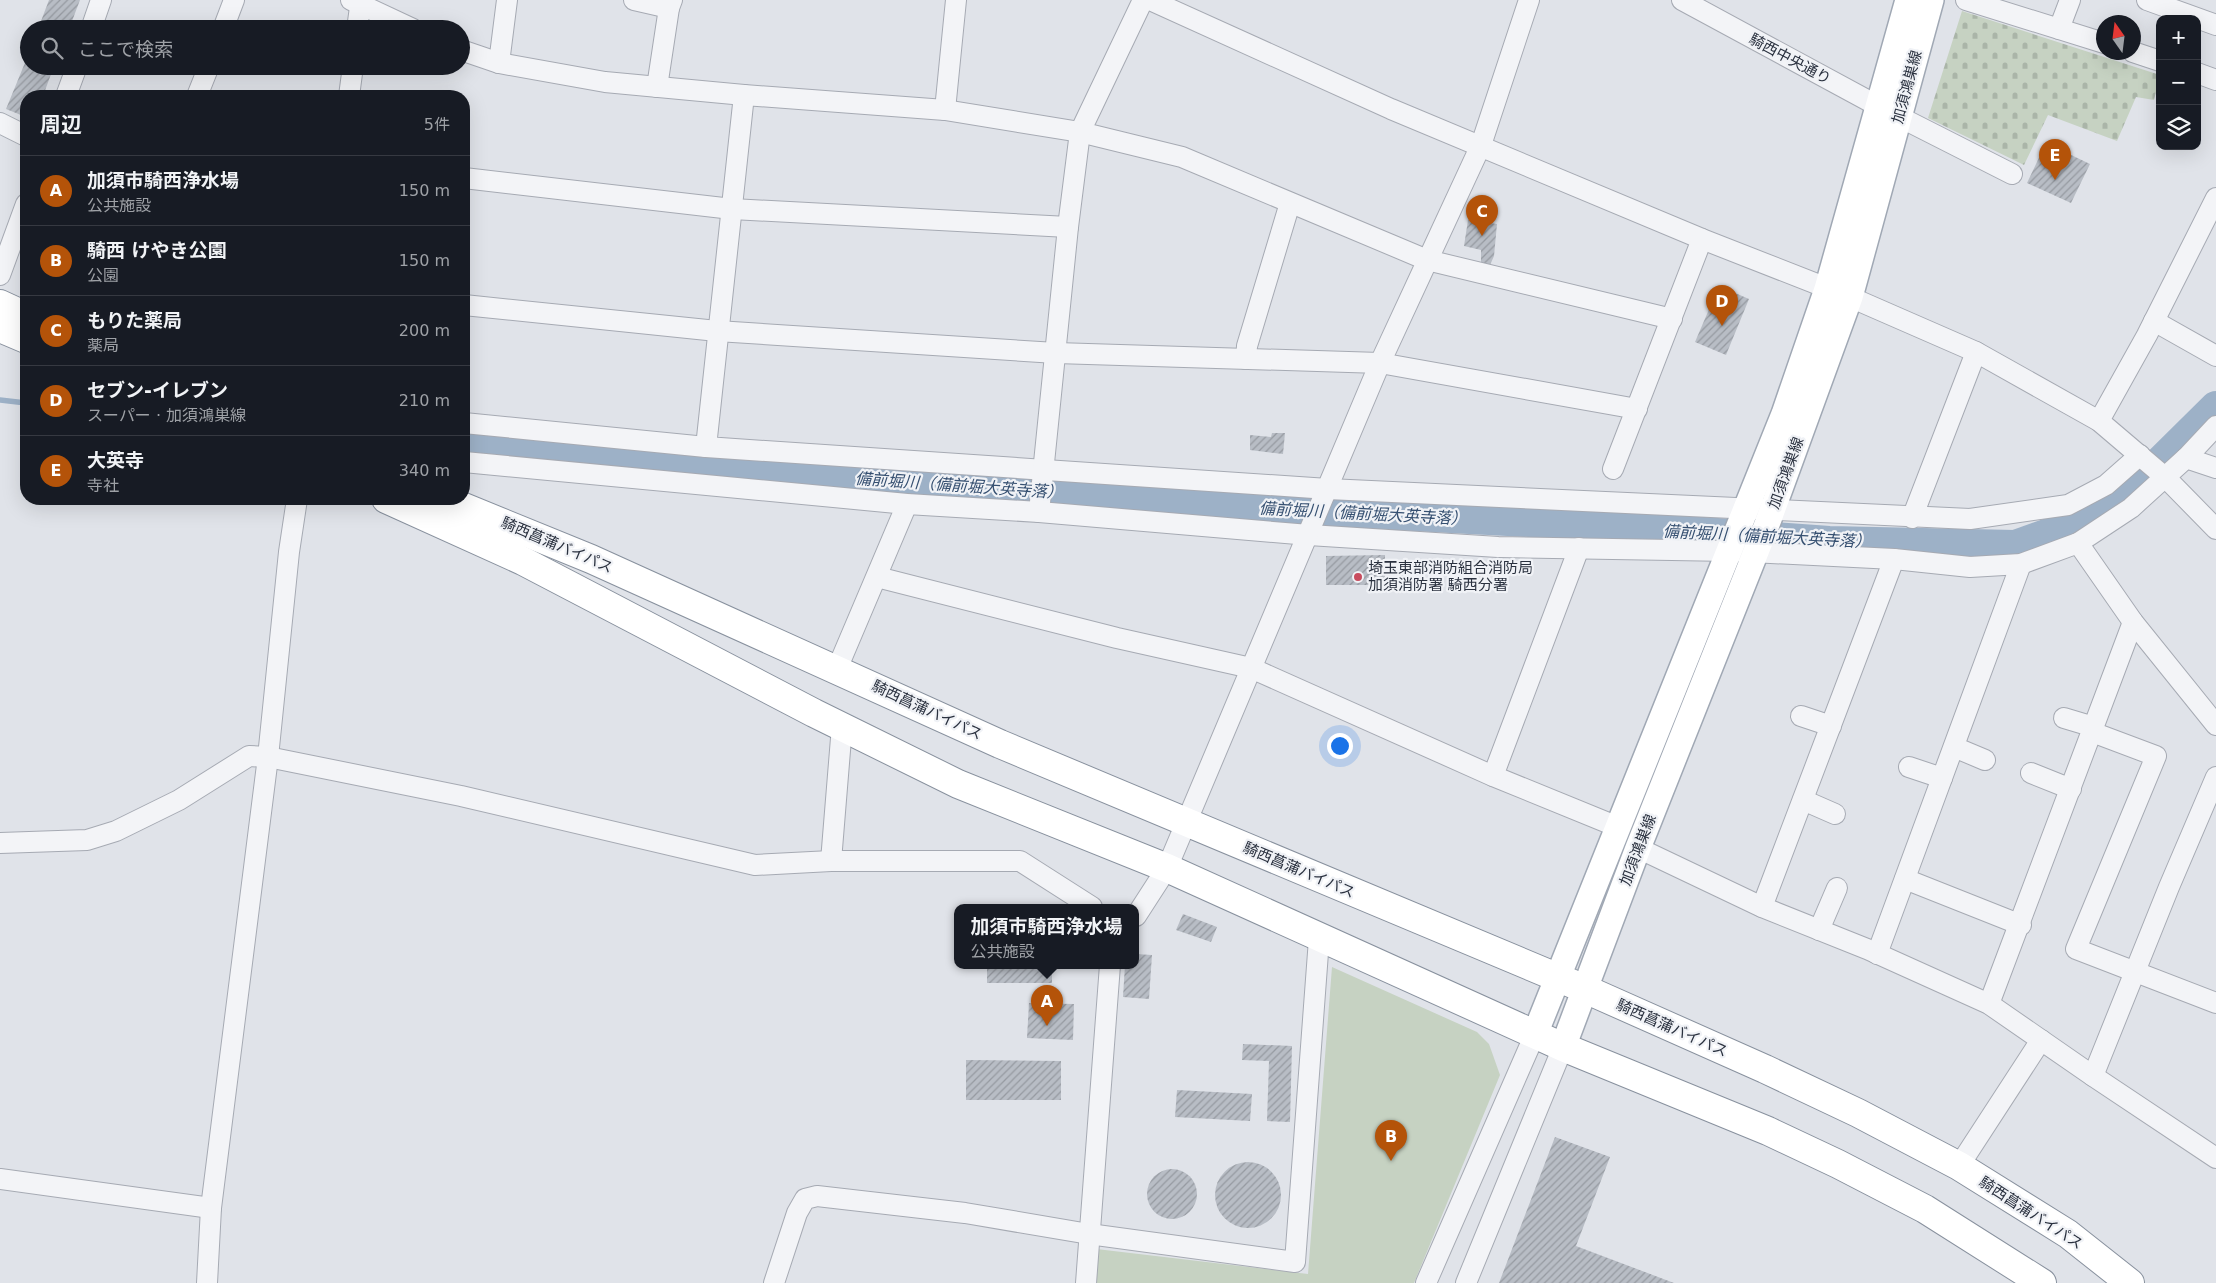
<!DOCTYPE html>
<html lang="ja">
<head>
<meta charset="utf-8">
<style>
	:root { --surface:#171b24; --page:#20242c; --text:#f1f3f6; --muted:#9ea1a6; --line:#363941; --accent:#b45309 }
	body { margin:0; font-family:"DejaVu Sans","Noto Sans JP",sans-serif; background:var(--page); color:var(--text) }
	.controls { position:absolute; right:15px; top:15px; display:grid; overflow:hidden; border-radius:10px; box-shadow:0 5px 20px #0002 }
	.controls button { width:45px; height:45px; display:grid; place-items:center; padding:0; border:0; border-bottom:1px solid var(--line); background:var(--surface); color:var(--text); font:25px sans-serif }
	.compass { position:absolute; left:2096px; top:15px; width:45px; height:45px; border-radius:50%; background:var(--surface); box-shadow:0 5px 20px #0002; rotate:346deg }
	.you { position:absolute; left:1339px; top:745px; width:18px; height:18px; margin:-12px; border:4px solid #fff; border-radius:50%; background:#1a73e8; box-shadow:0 0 0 8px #1a73e833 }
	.badge { display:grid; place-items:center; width:32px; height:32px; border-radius:50%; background:var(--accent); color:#fff; font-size:16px; font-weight:700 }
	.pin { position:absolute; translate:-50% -41px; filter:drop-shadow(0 1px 2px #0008) }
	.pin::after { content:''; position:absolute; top:26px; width:18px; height:15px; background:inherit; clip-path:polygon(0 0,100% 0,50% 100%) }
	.popup { position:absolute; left:954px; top:904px; width:185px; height:65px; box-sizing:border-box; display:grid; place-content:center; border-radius:10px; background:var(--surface); filter:drop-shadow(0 1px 4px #0005); font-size:16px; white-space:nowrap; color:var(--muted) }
	.popup b { font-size:19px; color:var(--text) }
	.popup::after { content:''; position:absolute; left:50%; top:100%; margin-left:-10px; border:10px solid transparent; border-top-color:var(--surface) }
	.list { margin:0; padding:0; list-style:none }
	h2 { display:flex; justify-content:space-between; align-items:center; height:65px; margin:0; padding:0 20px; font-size:21px }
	h2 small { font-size:16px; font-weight:400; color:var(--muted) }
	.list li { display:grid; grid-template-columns:32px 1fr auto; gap:15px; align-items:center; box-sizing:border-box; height:70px; padding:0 20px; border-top:1px solid var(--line) }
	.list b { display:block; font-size:19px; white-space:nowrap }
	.list p { margin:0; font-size:16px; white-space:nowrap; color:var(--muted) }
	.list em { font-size:16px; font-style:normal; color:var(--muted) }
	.icon { flex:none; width:28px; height:28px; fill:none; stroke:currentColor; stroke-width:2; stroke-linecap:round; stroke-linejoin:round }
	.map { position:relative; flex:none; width:2216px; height:1283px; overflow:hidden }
	.search { position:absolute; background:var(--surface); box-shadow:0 5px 20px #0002; left:20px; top:20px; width:450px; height:55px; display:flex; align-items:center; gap:12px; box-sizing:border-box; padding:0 18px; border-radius:28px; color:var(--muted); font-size:19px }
	.panel { position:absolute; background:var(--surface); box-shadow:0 5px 20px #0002; left:20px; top:90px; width:450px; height:415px; border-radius:20px }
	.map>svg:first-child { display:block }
	.cemetery { fill:url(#cemetery-stones) }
	.park { fill:#c6d2c2 }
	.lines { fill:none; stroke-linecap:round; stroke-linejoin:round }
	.stream { stroke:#9db1c7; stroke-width:5.5 }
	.river { stroke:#9db1c7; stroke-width:32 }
	.building { fill:url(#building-hatch) }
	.minor-casing { stroke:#a6aab3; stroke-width:22 }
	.major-casing { stroke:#a0a8b4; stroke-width:28 }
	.highway-casing { stroke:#88919e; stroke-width:30 }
	.minor { stroke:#f3f4f7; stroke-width:20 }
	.major { stroke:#fff; stroke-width:25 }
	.highway { stroke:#fff; stroke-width:28 }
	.poi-dot { fill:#c84b5d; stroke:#f0f2f6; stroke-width:2 }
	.labels { text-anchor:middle; stroke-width:4.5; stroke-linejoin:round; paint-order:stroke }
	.street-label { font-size:15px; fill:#2a313f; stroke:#f0f2f6 }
	.poi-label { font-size:15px; fill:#2a313f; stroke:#f0f2f6; text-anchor:start }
	.water-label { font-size:16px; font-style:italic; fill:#365071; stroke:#f0f2f6 }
</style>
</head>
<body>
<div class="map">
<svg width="2216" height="1283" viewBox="0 0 2216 1283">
	<defs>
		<pattern id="cemetery-stones" width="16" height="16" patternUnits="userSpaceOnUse" patternTransform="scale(1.25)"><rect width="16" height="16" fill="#c6d2c2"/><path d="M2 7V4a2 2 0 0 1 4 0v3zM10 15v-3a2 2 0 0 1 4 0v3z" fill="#aab5a8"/></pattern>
		<pattern id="building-hatch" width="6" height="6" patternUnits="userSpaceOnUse" patternTransform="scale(1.25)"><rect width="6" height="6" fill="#b8bdc5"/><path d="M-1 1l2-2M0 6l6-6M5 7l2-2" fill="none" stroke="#969aa1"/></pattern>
	</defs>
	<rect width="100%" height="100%" fill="#e0e3e9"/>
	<polygon class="cemetery" points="1962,11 2160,75 2154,100 2136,97 2117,141 2048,115 2024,165 1928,118"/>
	<polygon class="park" points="1332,967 1477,1032 1489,1044 1500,1075 1414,1283 1087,1283 1088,1248 1308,1274"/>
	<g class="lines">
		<polyline class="stream" points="0,400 26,403"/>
		<polyline class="river" points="464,441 731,467 1203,504 1566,523 1829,542 2015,546 2083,522 2128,494 2216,407"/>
	</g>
	<g class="building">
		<polygon points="49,0 80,0 69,29 38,29"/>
		<polygon points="29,53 29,66 54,66 43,96 26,96 26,117 6,109"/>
		<polygon points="2046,143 2090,164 2071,203 2027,183"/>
		<polygon points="1468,220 1497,224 1494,256 1490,265 1481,264 1481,250 1464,246"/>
		<polygon points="1719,286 1749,299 1726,355 1695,342"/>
		<polygon points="1272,433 1285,433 1283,454 1250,450 1250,435 1271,437"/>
		<polygon points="1385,555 1385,585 1326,585 1326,556"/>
		<polygon points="1183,914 1217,927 1211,942 1176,930"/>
		<polygon points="1136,954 1152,955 1149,999 1123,997 1125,965 1136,965"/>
		<rect x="987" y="965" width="65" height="18"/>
		<polygon points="1029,1003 1074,1004 1073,1040 1027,1038"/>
		<polygon points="1243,1044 1292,1046 1290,1122 1267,1121 1269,1061 1242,1060"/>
		<polygon points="966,1060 1061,1061 1061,1100 966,1100"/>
		<polygon points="1177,1090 1252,1094 1250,1121 1175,1117"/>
		<polygon points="1555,1137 1610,1157 1576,1246 1674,1283 1499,1283"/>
		<circle cx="1248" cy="1195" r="33"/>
		<circle cx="1172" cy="1194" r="25"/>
	</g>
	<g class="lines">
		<defs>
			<g id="minor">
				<polyline points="351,0 413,29"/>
				<polyline points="634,0 669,8 672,0"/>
				<polyline points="1150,0 1391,109 1702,239 1850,297 1976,352 2099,421 2166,478 2216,529"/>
				<polyline points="1682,0 1878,106 2012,174"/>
				<polyline points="1966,0 2104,43"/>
				<polyline points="2147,0 2216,25"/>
				<polyline points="91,29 101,0"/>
				<polyline points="223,29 234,0"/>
				<polyline points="357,29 361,0"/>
				<polyline points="2059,29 2070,0"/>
				<polyline points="461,50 499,63 605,82 744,95 945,110 1080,132 1182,157 1427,260 1672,319"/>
				<polyline points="2133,52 2160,61"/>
				<polyline points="499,63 507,0"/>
				<polyline points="2197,73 2216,80"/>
				<polyline points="657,87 669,8"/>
				<polyline points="744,95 706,447 1328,489 1970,519 2068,505 2106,485 2140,455"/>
				<polyline points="66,96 77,66"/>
				<polyline points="197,96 209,66"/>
				<polyline points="349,96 353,66"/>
				<polyline points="945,110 956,0"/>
				<polyline points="0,123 26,136"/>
				<polyline points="464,178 732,209 1068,227"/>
				<polyline points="0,275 26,204"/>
				<polyline points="464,305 717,331 1056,353 1380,363 1637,409"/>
				<polyline points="2154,321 2216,356"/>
				<polyline points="1246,359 1247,346 1290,203"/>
				<polyline points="2099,421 2147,335 2216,198"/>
				<polyline points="464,423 706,447"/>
				<polyline points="2186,458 2216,426"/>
				<polyline points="464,462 907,504 1039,512 1309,535 1498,547 1731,551 1894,559 1970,567 2021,564 2078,543 2131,508 2186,458 2216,468"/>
				<polyline points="1613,469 1702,239"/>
				<polyline points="1039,512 1068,227 1080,132 1143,0"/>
				<polyline points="1912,518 1976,352"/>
				<polyline points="2078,543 2133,622 2216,725"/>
				<polyline points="877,577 1117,638 1251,668 1493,776 1618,827"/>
				<polyline points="837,669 907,504"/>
				<polyline points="1801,716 1831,726"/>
				<polyline points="2064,718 2094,727"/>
				<polyline points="2092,732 2156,756 2076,949 2216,1003"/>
				<polyline points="1954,747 1985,760"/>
				<polyline points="1909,767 1942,778"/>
				<polyline points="2031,773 2071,789"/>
				<polyline points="1493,776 1579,548"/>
				<polyline points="1803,800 1835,814"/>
				<polyline points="0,843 87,840 116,831 179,800 249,756 268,757 461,796 755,865 831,861 1020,861 1092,907"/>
				<polyline points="1638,848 1762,907 1867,949 1989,1004 2093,1076 2216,1158"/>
				<polyline points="831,861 842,726"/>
				<polyline points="1905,879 2021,925"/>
				<polyline points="1762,907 1894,559"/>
				<polyline points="1136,916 1167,868 1380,363 1481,145 1529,0"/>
				<polyline points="1819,930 1837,888"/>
				<polyline points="1877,954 2021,564"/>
				<polyline points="1989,1004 2133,622"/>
				<polyline points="2093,1076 2169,887 2216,777"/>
				<polyline points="1959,1166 2041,1040"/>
				<polyline points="0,1179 211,1208"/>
				<polyline points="207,1283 211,1208 268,757 289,552 297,499"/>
				<polyline points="774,1283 797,1213 805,1199 817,1196 965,1213 1089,1234 1295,1262 1319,939"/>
				<polyline points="1086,1283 1110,965"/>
				<polyline points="1426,1283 1535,1034"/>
				<polyline points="1466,1283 1563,1047"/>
			</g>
			<g id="major">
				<polyline points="1535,1034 1784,414 1827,289 1908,0"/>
				<polyline points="1563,1047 1638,848 1769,519 1850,297 1931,0"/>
			</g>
			<g id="highway">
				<polyline points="0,304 26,316"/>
				<polyline points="0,328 26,339"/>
				<polyline points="386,499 523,561 814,713 958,784 1167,868 1563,1047 1768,1131 1838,1164 1925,1209 2042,1283"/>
				<polyline points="444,499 591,559 1000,744 1585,989 1765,1069 1858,1113 1959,1166 2068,1234 2130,1283"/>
			</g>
		</defs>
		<use href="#minor" class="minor-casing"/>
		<use href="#major" class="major-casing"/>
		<use href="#highway" class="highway-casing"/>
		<use href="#minor" class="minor"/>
		<use href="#major" class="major"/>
		<use href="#highway" class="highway"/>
	</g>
	<circle class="poi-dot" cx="1358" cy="577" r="5"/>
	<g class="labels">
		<g class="street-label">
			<text transform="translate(1790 59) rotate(28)" y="5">騎西中央通り</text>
			<text transform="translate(1907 87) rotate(-75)" y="5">加須鴻巣線</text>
			<text transform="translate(1786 473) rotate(-70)" y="5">加須鴻巣線</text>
			<text transform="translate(557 545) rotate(23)" y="5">騎西菖蒲バイパス</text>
			<text transform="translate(927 710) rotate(25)" y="5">騎西菖蒲バイパス</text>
			<text transform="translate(1638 850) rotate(-69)" y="5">加須鴻巣線</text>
			<text transform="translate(1299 870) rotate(23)" y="5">騎西菖蒲バイパス</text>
			<text transform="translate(1672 1028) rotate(24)" y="5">騎西菖蒲バイパス</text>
			<text transform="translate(2031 1213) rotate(33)" y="5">騎西菖蒲バイパス</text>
		</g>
		<g class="poi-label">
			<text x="1368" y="573">埼玉東部消防組合消防局<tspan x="1368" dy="17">加須消防署 騎西分署</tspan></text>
		</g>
		<g class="water-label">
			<text transform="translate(959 485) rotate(4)" y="6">備前堀川（備前堀大英寺落）</text>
			<text transform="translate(1363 513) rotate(3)" y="6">備前堀川（備前堀大英寺落）</text>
			<text transform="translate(1767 536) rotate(3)" y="6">備前堀川（備前堀大英寺落）</text>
		</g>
	</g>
</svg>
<div class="controls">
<button>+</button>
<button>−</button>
<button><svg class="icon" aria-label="layers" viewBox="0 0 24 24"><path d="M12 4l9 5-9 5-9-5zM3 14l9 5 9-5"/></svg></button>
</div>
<svg class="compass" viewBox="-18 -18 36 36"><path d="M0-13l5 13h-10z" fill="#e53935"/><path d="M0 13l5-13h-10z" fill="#9ea1a6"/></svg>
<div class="you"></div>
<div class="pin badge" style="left:1047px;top:1026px">A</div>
<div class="popup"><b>加須市騎西浄水場</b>公共施設</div>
<div class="pin badge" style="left:1391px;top:1161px">B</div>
<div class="pin badge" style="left:1482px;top:236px">C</div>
<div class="pin badge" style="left:1722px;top:326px">D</div>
<div class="pin badge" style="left:2055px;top:180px">E</div>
<div class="search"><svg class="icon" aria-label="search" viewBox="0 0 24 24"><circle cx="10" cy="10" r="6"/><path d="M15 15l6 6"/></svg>ここで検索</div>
<section class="panel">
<h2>周辺<small>5件</small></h2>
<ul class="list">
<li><span class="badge">A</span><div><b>加須市騎西浄水場</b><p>公共施設</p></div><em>150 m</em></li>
<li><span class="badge">B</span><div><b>騎西 けやき公園</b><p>公園</p></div><em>150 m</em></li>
<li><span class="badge">C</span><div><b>もりた薬局</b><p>薬局</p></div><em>200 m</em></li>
<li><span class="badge">D</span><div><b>セブン-イレブン</b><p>スーパー · 加須鴻巣線</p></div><em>210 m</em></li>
<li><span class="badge">E</span><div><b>大英寺</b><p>寺社</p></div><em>340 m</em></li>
</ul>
</section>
</div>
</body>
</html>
